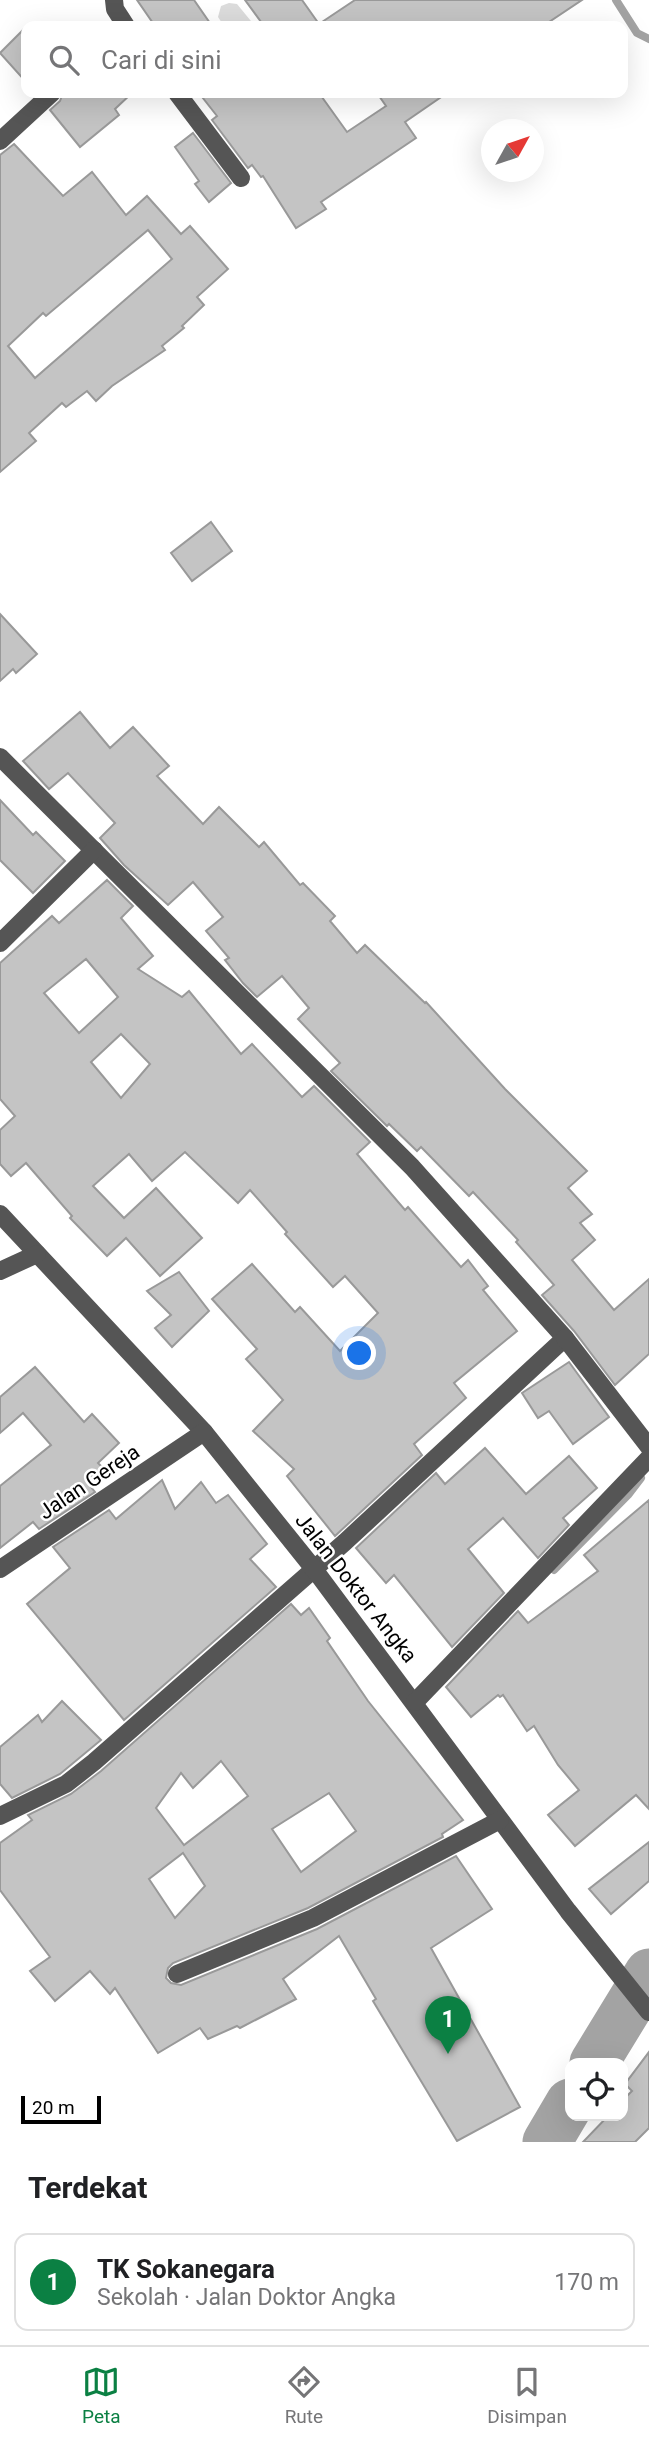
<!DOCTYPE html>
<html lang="id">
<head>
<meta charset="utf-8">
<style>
	:root { --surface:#fff; --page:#f2f2f2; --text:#202124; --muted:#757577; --line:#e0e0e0; --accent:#0b8043 }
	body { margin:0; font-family:Roboto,sans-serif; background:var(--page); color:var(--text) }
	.controls { position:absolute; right:21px; bottom:21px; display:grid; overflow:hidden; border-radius:14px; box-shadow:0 7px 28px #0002 }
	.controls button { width:63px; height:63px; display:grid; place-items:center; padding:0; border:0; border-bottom:2px solid var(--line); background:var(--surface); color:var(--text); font:35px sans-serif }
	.compass { position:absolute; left:481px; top:119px; width:63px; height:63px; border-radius:50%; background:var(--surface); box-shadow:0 7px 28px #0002; rotate:50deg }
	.scale { position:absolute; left:21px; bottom:18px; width:80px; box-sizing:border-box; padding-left:7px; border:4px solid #000; border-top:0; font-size:19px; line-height:24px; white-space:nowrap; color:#000; -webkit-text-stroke:5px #fff; paint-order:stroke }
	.you { position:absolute; left:360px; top:1354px; width:24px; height:24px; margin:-18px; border:5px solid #fff; border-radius:50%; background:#1a73e8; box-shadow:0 0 0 10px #1a73e833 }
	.badge { display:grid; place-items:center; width:46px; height:46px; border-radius:50%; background:var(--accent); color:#fff; font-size:23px; font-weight:700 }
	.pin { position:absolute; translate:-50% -58px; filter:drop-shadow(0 2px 4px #0008) }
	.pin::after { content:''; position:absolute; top:37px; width:24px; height:21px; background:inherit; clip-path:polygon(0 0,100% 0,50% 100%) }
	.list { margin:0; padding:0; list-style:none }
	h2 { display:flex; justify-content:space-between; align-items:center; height:91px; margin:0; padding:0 28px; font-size:30px }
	h2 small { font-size:23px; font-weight:400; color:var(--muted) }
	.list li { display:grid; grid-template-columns:46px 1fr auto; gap:21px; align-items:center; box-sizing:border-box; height:98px; margin:0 14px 14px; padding:0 14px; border:2px solid var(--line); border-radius:14px }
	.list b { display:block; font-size:26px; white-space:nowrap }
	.list p { margin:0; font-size:23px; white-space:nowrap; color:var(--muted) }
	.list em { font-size:23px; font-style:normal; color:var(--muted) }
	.icon { flex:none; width:38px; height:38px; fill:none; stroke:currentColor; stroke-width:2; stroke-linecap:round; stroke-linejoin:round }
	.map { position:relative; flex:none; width:649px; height:2142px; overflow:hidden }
	.search { position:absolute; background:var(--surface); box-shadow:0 7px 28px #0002; left:21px; right:21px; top:21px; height:77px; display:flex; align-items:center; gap:18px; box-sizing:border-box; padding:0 24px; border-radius:14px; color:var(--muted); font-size:26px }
	.sheet { height:203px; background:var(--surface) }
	nav { display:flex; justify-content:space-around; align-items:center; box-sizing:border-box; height:98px; border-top:2px solid var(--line); background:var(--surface); font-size:19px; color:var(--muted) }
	nav a { display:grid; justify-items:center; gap:4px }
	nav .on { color:var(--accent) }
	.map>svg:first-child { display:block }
	.green { fill:#dcdcdc }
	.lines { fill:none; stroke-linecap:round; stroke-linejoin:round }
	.stream { stroke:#a3a3a3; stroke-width:8 }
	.river { stroke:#a3a3a3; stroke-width:49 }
	.building { fill:#c4c4c4; stroke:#999; stroke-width:2; fill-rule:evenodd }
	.minor { stroke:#555; stroke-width:18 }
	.labels { text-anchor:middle; stroke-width:5; stroke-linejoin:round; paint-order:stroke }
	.street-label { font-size:21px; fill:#000; stroke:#fff }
</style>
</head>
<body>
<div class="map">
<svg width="649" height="2142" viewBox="0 0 649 2142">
	<rect width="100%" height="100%" fill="#fff"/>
	<polygon class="green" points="229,3 237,4 255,26 224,26 218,17 221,6"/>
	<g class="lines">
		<g class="stream">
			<polyline points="616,0 637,33 649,39"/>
			<polyline points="554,1570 628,1495 641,1478"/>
		</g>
		<g class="river">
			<polyline points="594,2063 649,1973"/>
			<polyline points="547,2142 570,2103"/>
		</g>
	</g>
	<g class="building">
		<polygon points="137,0 194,0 212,26 155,26"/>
		<polygon points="245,0 302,0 319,24 355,0 582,0 543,26 264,26"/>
		<polygon points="26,27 26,82 0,53"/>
		<polygon points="63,93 132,93 115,109 119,115 80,147 50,110 60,101"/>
		<polygon points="199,93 319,93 347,132 386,106 377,93 447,93 405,122 416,138 321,202 326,209 296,228 263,176 261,177 252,165 248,168 212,120 217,116"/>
		<polygon points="193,133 231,183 209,202 195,184 199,181 175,147"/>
		<path d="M 14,144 L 63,196 L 92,172 L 126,215 L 147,196 L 181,234 L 190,226 L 228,269 L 197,297 L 204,305 L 182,326 L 184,328 L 162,346 L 165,350 L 112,386 L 96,401 L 87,391 L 66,407 L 62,403 L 29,433 L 36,441 L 0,472 L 0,155 ZM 148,230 L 172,259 L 35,378 L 8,346 L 43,313 L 46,316 Z"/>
		<polygon points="211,522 232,551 192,581 171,553"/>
		<polygon points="0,614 37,654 16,673 13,669 0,681"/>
		<polygon points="80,712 110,748 133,727 169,766 157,776 203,824 219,807 259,847 264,842 300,885 303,883 335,916 330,921 357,953 365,945 425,1003 426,1002 505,1089 587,1171 568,1188 592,1214 580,1223 595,1240 572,1260 614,1310 649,1279 649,1354 615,1385 574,1331 542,1295 554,1285 516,1242 518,1240 473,1192 469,1196 421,1147 417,1151 389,1124 387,1126 331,1071 340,1063 298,1019 309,1008 282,976 257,997 243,983 225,960 229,958 206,931 223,917 193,882 168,905 124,865 100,838 115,823 68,773 49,789 23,761"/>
		<polygon points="0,800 33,835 36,832 65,861 33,893 0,860"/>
		<path d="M 107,880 L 133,906 L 121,918 L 153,956 L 138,969 L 182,997 L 189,991 L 241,1054 L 252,1044 L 302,1097 L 314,1086 L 370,1142 L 357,1154 L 405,1210 L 408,1207 L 461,1267 L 468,1260 L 488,1286 L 483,1290 L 517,1331 L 454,1383 L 466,1398 L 414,1444 L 422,1455 L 335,1536 L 287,1476 L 294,1469 L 253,1431 L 283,1400 L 246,1359 L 257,1349 L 212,1299 L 252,1264 L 295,1312 L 300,1307 L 340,1351 L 378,1313 L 345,1276 L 333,1287 L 285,1234 L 287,1232 L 250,1190 L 238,1203 L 185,1152 L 152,1181 L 129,1154 L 93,1186 L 124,1218 L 156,1188 L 202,1238 L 160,1276 L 126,1238 L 107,1256 L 70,1218 L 72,1216 L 26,1163 L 11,1176 L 0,1164 L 0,1130 L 15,1116 L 0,1099 L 0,963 L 52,916 L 59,923 ZM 86,959 L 118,997 L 79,1033 L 44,993 ZM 121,1034 L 150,1064 L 121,1098 L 91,1062 Z"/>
		<polygon points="179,1272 209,1311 172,1347 155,1328 171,1315 147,1291"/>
		<polygon points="569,1362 609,1417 573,1444 549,1411 538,1418 522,1393"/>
		<polygon points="35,1367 84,1422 92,1414 119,1443 98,1463 107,1472 91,1487 95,1492 39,1529 33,1522 0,1548 0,1486 51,1445 23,1413 0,1433 0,1397"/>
		<polygon points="485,1448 526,1494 569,1456 597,1488 563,1518 569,1525 538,1558 503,1518 468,1549 504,1593 452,1647 394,1575 386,1583 356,1548 436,1473 445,1484"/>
		<polygon points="162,1480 175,1509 201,1482 216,1503 228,1495 267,1544 250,1559 276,1587 124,1720 27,1604 70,1568 53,1547 109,1510 116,1519"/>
		<polygon points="649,1500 649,1809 636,1795 575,1846 548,1815 579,1790 558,1765 534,1726 527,1731 503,1695 500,1697 498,1695 471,1717 446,1687 518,1611 528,1623 598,1571 584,1555"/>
		<path d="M 291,1604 L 301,1615 L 309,1608 L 330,1638 L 327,1641 L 368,1701 L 463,1820 L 442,1834 L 443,1837 L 308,1908 L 173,1963 L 168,1968 L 166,1978 L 171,1983 L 181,1985 L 317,1929 L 456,1856 L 492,1909 L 431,1948 L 520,2107 L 457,2141 L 373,2001 L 376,1999 L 339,1936 L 283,1979 L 296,1999 L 240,2028 L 237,2026 L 208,2039 L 200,2028 L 158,2053 L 115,1988 L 110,1994 L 90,1971 L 55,2001 L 30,1971 L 50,1957 L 0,1890 L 0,1843 L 32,1820 L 28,1815 L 71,1794 L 101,1771 ZM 221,1761 L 248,1796 L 184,1845 L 156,1808 L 181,1773 L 193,1788 ZM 329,1793 L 356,1831 L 301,1872 L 272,1829 ZM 183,1853 L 205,1886 L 175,1918 L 149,1879 Z"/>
		<polygon points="62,1701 101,1740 60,1774 12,1798 0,1784 0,1747 38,1715 42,1722"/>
		<polygon points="649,1842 649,1881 611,1914 589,1889"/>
		<polygon points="649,2052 649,2128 635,2142 583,2142 608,2116 623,2116 623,2100 632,2091 625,2084"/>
	</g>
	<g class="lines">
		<g class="minor">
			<polyline points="114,0 115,9 126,26"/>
			<polyline points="177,93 241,178"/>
			<polyline points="0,141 52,93"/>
			<polyline points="0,757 412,1167 565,1338 345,1542 94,1762 66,1784 0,1816"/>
			<polyline points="0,943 94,850"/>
			<polyline points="0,1214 204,1432 314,1569 568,1911 649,2012"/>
			<polyline points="0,1271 37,1254"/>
			<polyline points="565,1338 649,1447"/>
			<polyline points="0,1569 204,1432"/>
			<polyline points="415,1702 649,1458"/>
			<polyline points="177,1974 313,1918 500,1820"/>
		</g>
	</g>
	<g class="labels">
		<g class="street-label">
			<text transform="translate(89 1482) rotate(-34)" y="7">Jalan Gereja</text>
			<text transform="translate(356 1588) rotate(52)" y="7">Jalan Doktor Angka</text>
		</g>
	</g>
</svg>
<div class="controls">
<button><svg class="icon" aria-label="locate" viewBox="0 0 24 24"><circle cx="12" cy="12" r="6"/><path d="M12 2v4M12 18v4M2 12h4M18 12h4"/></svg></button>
</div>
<svg class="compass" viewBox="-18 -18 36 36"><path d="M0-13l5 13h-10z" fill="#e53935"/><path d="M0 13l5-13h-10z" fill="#757577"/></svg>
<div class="scale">20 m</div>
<div class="you"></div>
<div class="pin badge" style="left:448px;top:2054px">1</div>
<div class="search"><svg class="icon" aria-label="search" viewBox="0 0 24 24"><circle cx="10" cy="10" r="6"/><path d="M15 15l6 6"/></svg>Cari di sini</div>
</div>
<section class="sheet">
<h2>Terdekat<small></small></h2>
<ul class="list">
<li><span class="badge">1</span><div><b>TK Sokanegara</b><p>Sekolah · Jalan Doktor Angka</p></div><em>170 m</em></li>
</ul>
</section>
<nav>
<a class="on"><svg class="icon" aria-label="map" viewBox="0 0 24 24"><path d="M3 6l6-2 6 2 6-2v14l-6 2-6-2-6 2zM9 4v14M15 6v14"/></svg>Peta</a>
<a><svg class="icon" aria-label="directions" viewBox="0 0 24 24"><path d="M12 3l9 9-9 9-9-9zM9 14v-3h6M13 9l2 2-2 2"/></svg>Rute</a>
<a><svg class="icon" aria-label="saved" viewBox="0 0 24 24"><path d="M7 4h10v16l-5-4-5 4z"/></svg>Disimpan</a>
</nav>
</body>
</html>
